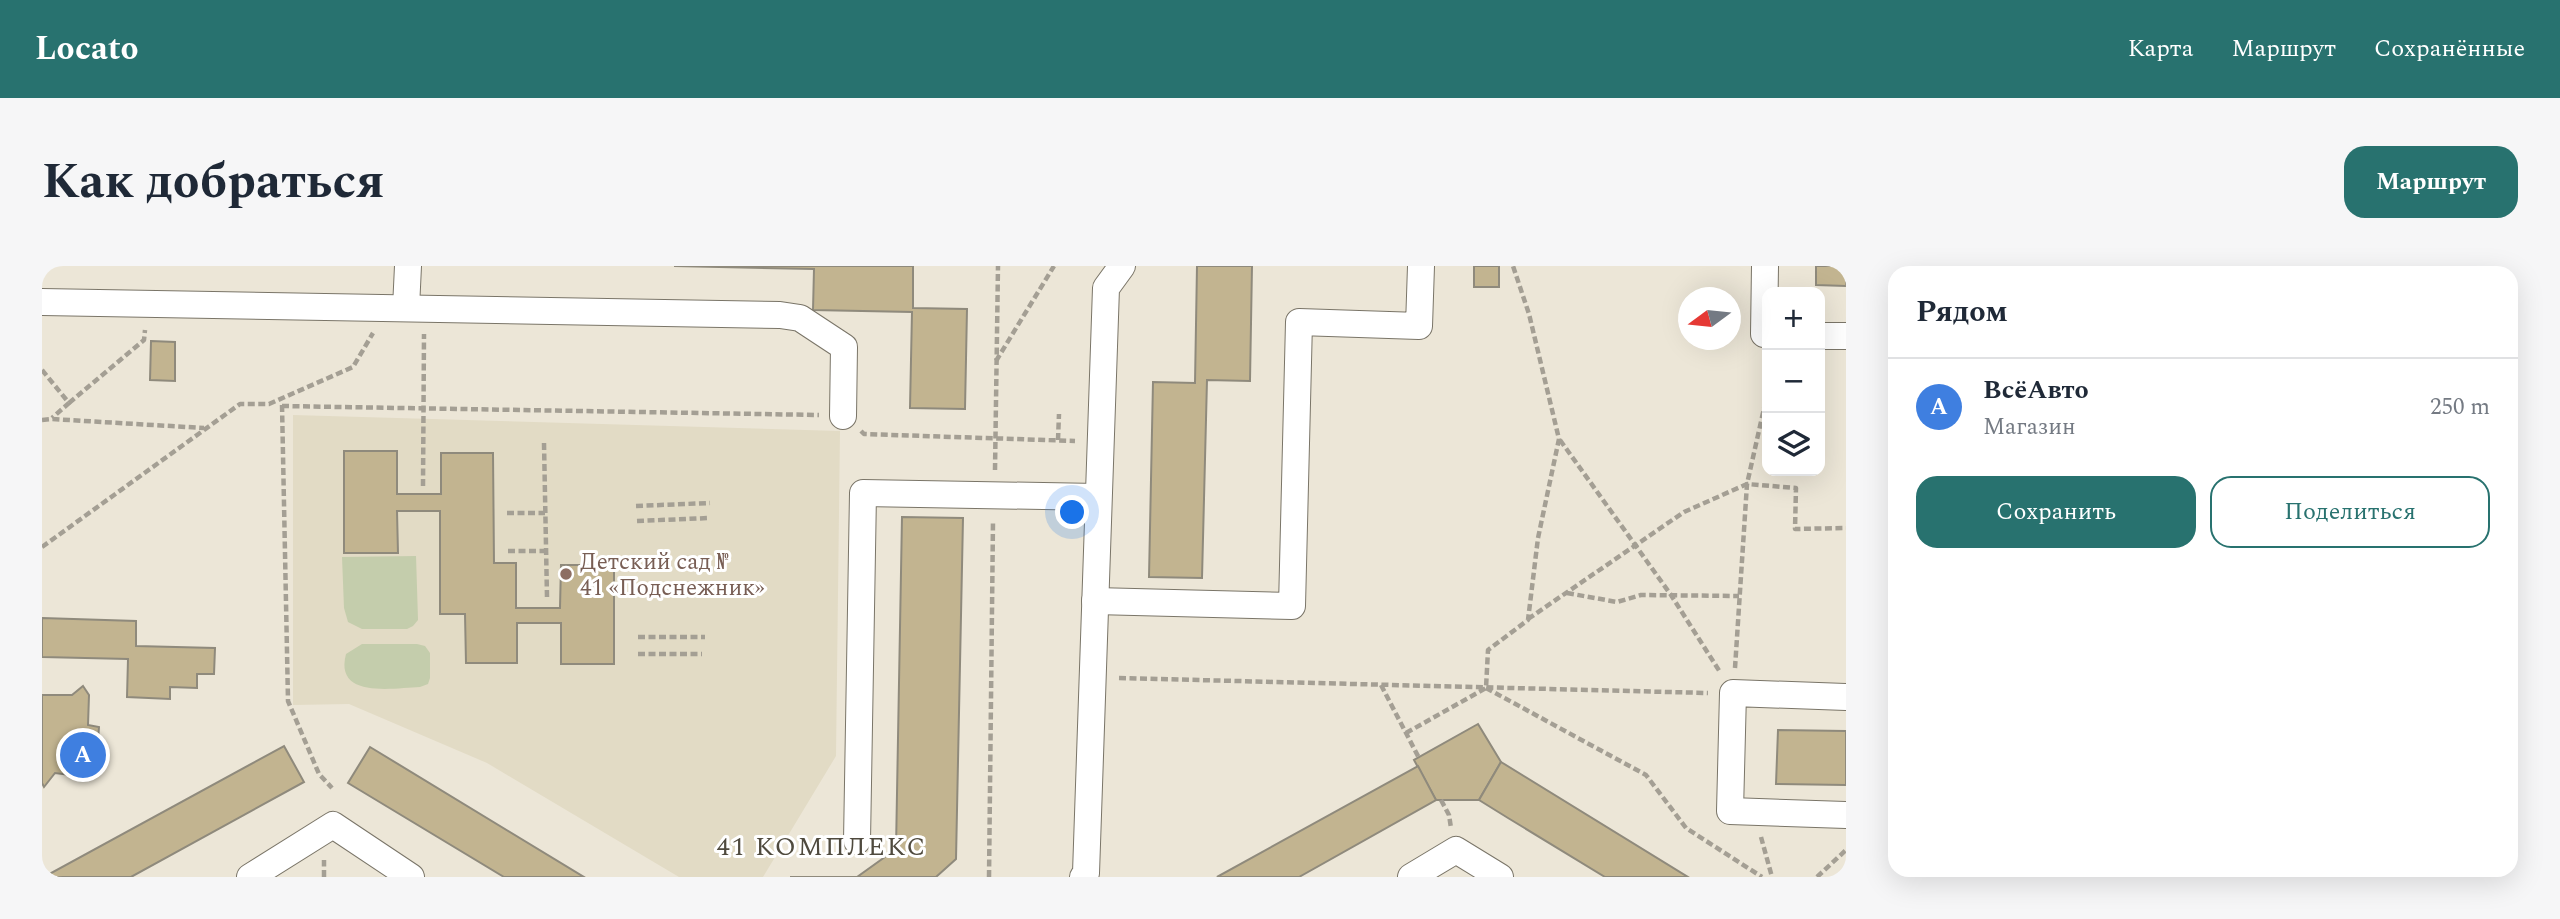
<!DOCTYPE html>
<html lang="ru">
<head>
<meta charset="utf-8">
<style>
	:root { --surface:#fff; --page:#f6f6f7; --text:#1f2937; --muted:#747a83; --line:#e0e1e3; --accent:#28726f }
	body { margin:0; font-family:Spectral,serif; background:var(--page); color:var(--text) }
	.controls { position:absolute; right:21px; top:21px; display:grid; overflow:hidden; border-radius:14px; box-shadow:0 7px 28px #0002 }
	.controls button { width:63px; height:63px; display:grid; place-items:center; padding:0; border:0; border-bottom:2px solid var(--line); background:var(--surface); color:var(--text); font:35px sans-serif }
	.compass { position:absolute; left:1636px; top:21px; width:63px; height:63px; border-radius:50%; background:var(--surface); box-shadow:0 7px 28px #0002; rotate:255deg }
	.you { position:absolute; left:1031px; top:247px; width:24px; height:24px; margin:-18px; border:5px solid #fff; border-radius:50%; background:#1a73e8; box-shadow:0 0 0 10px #1a73e833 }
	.badge { display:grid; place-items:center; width:46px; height:46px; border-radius:50%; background:var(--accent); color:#fff; font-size:23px; font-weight:700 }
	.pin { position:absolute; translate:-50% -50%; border:4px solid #fff; box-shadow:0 2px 7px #0006 }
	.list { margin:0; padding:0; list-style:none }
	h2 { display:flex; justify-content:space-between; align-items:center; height:91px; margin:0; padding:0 28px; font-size:30px }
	h2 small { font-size:23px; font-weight:400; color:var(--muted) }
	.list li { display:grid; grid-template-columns:46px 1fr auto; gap:21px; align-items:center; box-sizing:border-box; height:98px; padding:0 28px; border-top:2px solid var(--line) }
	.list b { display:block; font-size:26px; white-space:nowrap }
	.list p { margin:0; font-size:23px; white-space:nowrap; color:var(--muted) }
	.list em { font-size:23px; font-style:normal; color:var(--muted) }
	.actions { display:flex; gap:14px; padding:21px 28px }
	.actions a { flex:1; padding:16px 0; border:2px solid var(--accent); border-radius:21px; text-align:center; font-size:24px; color:var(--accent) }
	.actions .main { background:var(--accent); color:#fff }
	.icon { flex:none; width:38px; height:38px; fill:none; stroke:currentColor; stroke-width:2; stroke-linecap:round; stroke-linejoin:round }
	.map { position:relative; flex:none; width:1804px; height:611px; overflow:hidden; border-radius:21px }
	header { display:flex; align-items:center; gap:42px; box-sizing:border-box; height:98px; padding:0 35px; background:var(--accent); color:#fff }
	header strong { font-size:33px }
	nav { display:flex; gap:38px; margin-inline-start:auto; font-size:24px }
	.intro { display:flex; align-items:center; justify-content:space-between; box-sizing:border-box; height:168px; padding:0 42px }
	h1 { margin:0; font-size:49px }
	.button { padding:18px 32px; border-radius:21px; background:var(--accent); color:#fff; font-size:24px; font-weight:700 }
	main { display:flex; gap:42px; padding:0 42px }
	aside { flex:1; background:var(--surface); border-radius:21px; box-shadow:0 7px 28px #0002 }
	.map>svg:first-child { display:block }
	.built { fill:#e2dbc5 }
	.green { fill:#c4cdac }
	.building { fill:#c2b490; stroke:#8f8a7c; stroke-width:2 }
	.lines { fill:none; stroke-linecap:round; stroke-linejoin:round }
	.minor-casing { stroke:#7a7568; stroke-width:28 }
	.path { stroke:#a49f94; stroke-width:4.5; stroke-dasharray:7 3.5; stroke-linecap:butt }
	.minor { stroke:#fff; stroke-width:26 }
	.education-dot { fill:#8d6e63; stroke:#fff; stroke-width:2.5 }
	.labels { text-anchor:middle; stroke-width:6; stroke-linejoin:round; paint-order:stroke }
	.education-label { font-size:23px; fill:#785e54; stroke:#fff; text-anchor:start }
	.quarter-label { font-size:26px; letter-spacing:2px; fill:#4f4a3e; stroke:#fff }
</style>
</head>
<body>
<header>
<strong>Locato</strong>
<nav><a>Карта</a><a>Маршрут</a><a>Сохранённые</a></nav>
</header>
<div class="intro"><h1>Как добраться</h1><a class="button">Маршрут</a></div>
<main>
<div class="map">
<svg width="1804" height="611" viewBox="0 0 1804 611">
	<rect width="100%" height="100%" fill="#ece6d7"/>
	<polygon class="built" points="251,149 798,165 794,490 721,611 637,611 445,497 307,438 251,439"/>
	<g class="green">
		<polygon points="374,290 376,354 371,360 365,363 320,363 306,356 302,342 300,291"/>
		<path d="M 320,378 L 375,378 L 383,380 L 388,387 L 388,412 L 386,418 L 378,421 C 351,422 292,433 304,388 Z"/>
	</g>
	<g class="building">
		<polygon points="632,0 871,0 871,42 925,43 923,143 868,142 870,46 771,44 772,3"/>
		<polygon points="1155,0 1210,0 1208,115 1165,114 1160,312 1107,311 1111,116 1153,117"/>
		<rect x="1432" y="0" width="25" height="21"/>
		<polygon points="1774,0 1804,0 1804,20 1774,19"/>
		<polygon points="109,75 133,76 133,115 108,114"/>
		<polygon points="302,185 355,185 355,228 399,228 399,187 451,187 452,297 474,297 474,342 518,342 519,299 572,299 572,398 519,398 519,357 475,357 475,397 424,397 423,348 398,348 398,245 355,245 356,287 302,287"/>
		<polygon points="860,251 921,252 914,593 894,611 748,611 815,611 854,583"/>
		<polygon points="0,352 94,355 94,380 173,382 172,408 155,408 155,422 128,421 128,433 85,431 86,393 0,391"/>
		<polygon points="41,420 47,429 46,459 57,461 55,486 43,511 13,507 2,521 0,517 0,429 30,429"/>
		<polygon points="1436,458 1459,496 1437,534 1394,534 1372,494"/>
		<polygon points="1736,464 1804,465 1804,519 1734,518"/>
		<polygon points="242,480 262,516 89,611 2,611"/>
		<polygon points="328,481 542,611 462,611 306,517"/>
		<polygon points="1459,496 1646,611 1563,611 1466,552 1437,534"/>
		<polygon points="1376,500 1394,534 1257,611 1175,611"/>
	</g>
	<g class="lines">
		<defs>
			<g id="minor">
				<polyline points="1723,0 1722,68 1725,68"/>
				<polyline points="0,36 738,49 758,52 802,81 801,150"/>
				<polyline points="364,42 366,0"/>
				<polyline points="1778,70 1804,70"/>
				<polyline points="1053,335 1250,340 1257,56 1377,60 1379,0"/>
				<polyline points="1804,431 1691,427 1688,545 1804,549"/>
				<polyline points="815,575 821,227 1056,231"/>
				<polyline points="208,611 291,559 369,611"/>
				<polyline points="1041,611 1044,607 1064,22 1080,0"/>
				<polyline points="1369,611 1414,584 1458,611"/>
			</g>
		</defs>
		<use href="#minor" class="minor-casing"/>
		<g class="path">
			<polyline points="954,95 1012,0"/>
			<polyline points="0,104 27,137 10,152"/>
			<polyline points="27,137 102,74 103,64"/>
			<polyline points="240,139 246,435 277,508 290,522"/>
			<polyline points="240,140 777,149"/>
			<polyline points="0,154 9,153 162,162"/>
			<polyline points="819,165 822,168 1033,175"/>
			<polyline points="1016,174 1017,148"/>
			<polyline points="1518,174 1629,329 1678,406"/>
			<polyline points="502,177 505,331"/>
			<polyline points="953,204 956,0"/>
			<polyline points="381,220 382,68"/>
			<polyline points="594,240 668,237"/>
			<polyline points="465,247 503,247"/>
			<polyline points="595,255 667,252"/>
			<polyline points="0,281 198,138 227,138 311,101 331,67"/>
			<polyline points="466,285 504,285"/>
			<polyline points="1525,327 1575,336 1599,329 1697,330"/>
			<polyline points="1486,353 1642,246 1705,218 1725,129"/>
			<polyline points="596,371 663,371"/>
			<polyline points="596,388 660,388"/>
			<polyline points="1693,402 1705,218 1754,222 1753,263 1804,262"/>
			<polyline points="1077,412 1666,427"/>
			<polyline points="1339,419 1377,492"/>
			<polyline points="1444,422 1604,509 1644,562 1720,611"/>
			<polyline points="1364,467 1444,422 1446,384 1486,354 1496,272 1517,173 1487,48 1471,0"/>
			<polyline points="1399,534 1407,549 1409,562"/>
			<polyline points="1719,571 1730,611"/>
			<polyline points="282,611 282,594"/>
			<polyline points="947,611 951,255"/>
			<polyline points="1775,611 1804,584"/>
		</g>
		<use href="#minor" class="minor"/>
	</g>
	<circle class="education-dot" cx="524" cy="308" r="7"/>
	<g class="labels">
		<g class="education-label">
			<text x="538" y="303">Детский сад №<tspan x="538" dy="26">41 «Подснежник»</tspan></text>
		</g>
		<g class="quarter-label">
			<text x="780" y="589">41 КОМПЛЕКС</text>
		</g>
	</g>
</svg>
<div class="controls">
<button>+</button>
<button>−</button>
<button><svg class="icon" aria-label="layers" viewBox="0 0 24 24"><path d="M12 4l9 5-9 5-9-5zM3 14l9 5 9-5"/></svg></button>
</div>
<svg class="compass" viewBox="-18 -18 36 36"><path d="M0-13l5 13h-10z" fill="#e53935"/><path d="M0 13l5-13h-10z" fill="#747a83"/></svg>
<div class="you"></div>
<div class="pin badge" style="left:41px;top:489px;background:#3f7fe0">A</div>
</div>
<aside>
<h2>Рядом<small></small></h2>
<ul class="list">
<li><span class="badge" style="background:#3f7fe0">A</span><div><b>ВсёАвто</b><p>Магазин</p></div><em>250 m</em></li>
</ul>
<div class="actions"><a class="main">Сохранить</a><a>Поделиться</a></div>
</aside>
</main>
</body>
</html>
